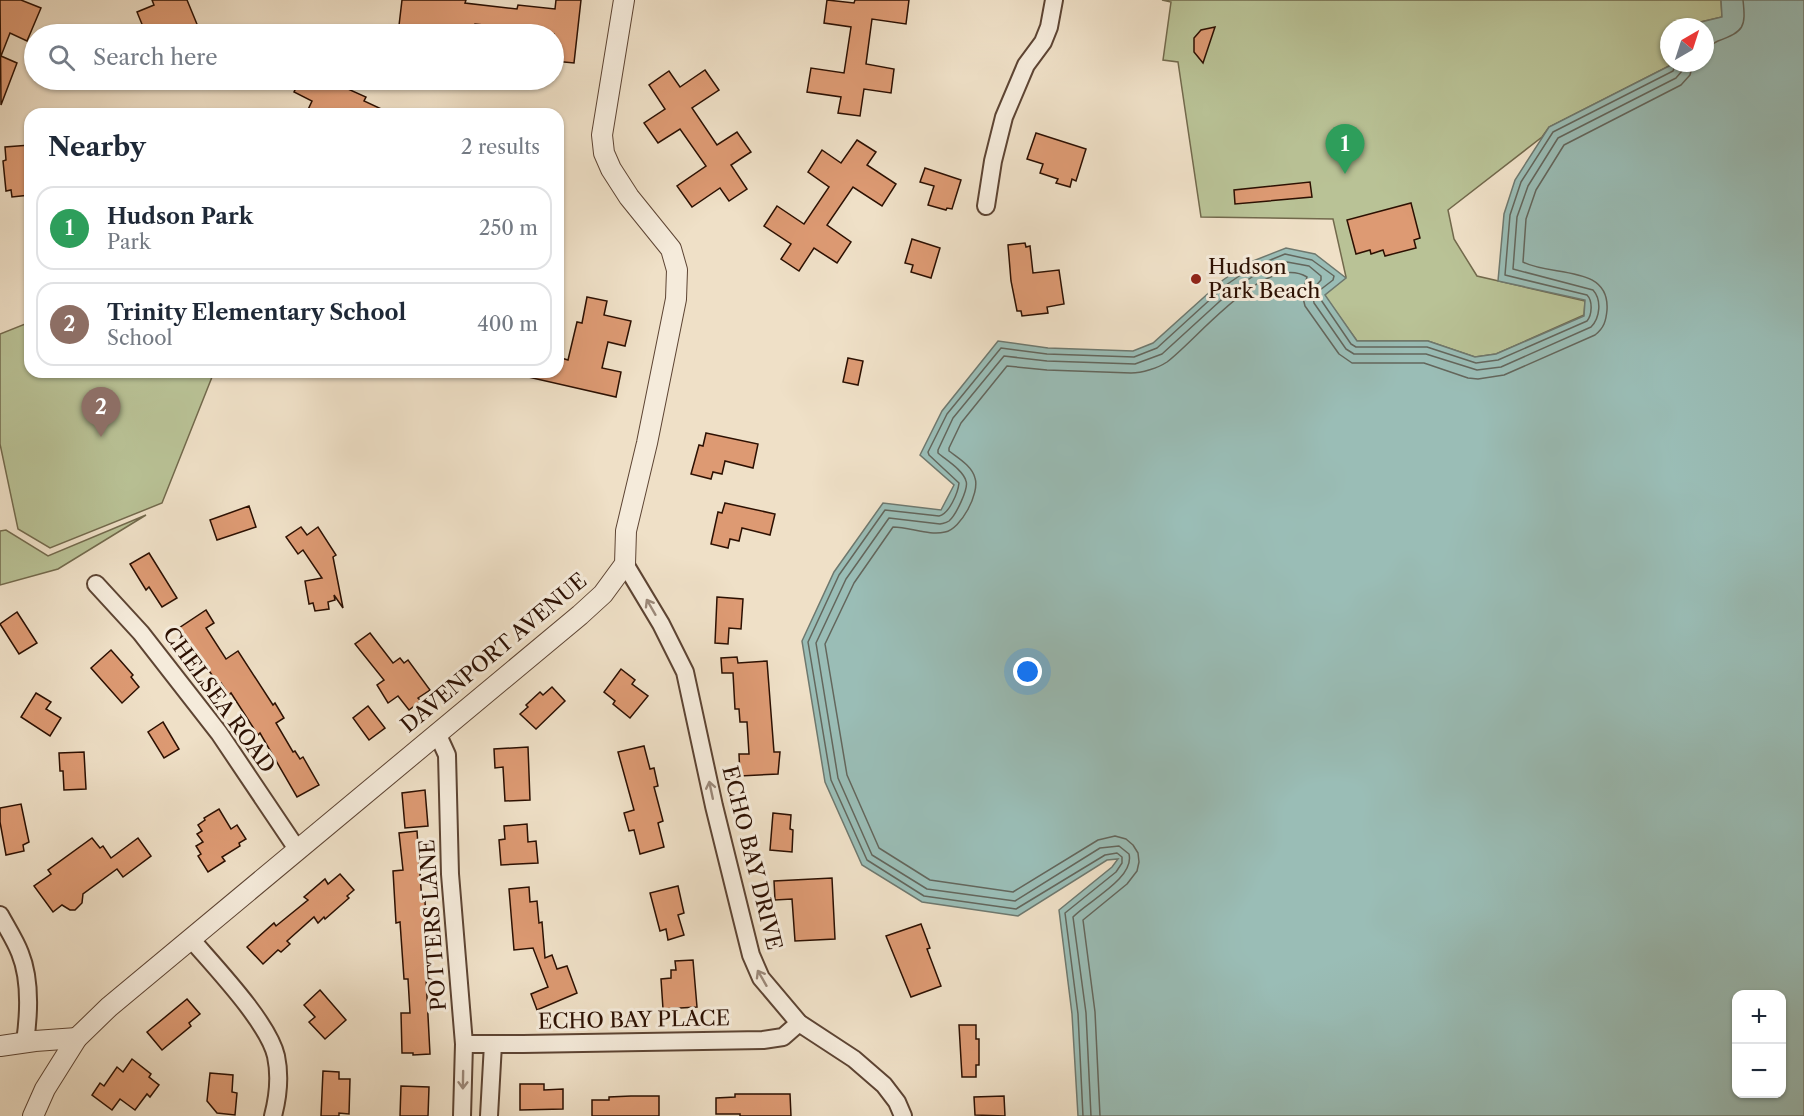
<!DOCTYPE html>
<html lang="en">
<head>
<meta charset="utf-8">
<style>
	:root { --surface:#fff; --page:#f2f2f3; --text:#1f2937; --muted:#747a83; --line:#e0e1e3; --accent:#ea580c }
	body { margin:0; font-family:"Libre Caslon Text",serif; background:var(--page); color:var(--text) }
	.controls { position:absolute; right:18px; bottom:18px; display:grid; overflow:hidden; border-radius:12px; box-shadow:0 2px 4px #0004 }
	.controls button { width:54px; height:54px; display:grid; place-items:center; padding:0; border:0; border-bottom:2px solid var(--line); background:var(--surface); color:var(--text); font:30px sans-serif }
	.compass { position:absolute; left:1660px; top:18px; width:54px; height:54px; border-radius:50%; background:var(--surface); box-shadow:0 2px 4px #0004; rotate:39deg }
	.you { position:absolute; left:1028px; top:672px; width:21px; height:21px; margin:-15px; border:4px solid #fff; border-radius:50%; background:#1a73e8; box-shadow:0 0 0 9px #1a73e833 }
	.badge { display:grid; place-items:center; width:39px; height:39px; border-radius:50%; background:var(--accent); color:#fff; font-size:20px; font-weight:700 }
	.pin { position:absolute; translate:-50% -50px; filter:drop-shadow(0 2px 3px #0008) }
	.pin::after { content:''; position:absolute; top:32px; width:21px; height:18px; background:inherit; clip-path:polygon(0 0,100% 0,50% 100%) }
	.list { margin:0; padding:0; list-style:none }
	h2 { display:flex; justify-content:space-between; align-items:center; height:78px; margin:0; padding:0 24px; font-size:26px }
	h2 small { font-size:20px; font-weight:400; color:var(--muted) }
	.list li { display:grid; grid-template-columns:39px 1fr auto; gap:18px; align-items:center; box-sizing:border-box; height:84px; margin:0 12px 12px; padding:0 12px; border:2px solid var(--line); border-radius:18px }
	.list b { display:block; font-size:22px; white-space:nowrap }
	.list p { margin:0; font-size:20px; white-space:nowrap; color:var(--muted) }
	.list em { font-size:20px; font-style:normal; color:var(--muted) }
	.icon { flex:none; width:33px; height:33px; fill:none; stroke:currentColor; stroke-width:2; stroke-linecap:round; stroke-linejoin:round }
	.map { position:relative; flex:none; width:1804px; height:1116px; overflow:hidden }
	.search { position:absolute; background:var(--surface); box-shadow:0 2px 4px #0004; left:24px; top:24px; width:540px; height:66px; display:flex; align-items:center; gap:15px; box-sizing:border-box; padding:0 21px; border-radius:33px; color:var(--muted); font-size:22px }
	.panel { position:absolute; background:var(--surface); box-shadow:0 2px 4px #0004; left:24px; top:108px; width:540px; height:270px; border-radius:18px }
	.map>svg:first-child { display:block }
	.green { fill:#b9c296; stroke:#72694c; stroke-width:1.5 }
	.water { fill:#9abdb6; stroke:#6e786e; stroke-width:1.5; fill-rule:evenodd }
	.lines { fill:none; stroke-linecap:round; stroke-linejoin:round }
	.shore { stroke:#63665c; stroke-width:1.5 }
	.building { fill:#dd9a73; stroke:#2c1002; stroke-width:1.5 }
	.minor-casing { stroke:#5d4433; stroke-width:20 }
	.tertiary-casing { stroke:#5d4433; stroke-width:22 }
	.minor { stroke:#f5ebdb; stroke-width:16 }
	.tertiary { stroke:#f5ebdb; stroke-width:20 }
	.oneway { stroke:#9b8879 }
	.poi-dot { fill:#8f2418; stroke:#f5ebdb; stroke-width:2 }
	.labels { text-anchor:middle; stroke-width:6; stroke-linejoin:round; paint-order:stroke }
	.poi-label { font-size:21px; fill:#2c1002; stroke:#f5ebdb; text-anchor:start }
	.street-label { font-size:21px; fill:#2c1002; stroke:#f5ebdb }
</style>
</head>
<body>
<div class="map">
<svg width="1804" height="1116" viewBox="0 0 1804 1116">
	<rect width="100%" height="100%" fill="#efe0c7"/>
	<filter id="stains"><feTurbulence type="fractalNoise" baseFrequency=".00333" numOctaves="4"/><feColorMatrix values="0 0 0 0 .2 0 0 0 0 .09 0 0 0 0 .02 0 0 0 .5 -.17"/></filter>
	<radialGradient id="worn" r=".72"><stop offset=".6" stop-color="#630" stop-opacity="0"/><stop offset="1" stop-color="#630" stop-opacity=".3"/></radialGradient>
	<g class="green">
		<polygon points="1162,0 1721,0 1722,17 1701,22 1699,27 1669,27 1669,63 1675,63 1549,127 1542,137 1448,210 1454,239 1477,276 1585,301 1584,315 1496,354 1475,357 1428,341 1357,341 1324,295 1346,277 1333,219 1201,217 1178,62 1163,60 1171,2"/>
		<polygon points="30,322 30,372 214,372 162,503 50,548 18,529 0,444 0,334"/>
		<polygon points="146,515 58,569 0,585 0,531 6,530 48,556"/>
	</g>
	<path class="water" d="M 1721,0 L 1804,0 L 1804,1116 L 1078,1116 L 1072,1014 L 1059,910 L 1112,867 L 1118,859 L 1107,860 L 1018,916 L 922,902 L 862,865 L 825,782 L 802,641 L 834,572 L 883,503 L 941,510 L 954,485 L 920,455 L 942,411 L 998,341 L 1048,348 L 1133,351 L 1153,343 L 1223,280 L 1248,263 L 1286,248 L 1315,254 L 1346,278 L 1325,295 L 1357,341 L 1428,341 L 1475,357 L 1496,354 L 1584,316 L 1585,300 L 1498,281 L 1504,214 L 1515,180 L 1549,127 L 1675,63 L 1705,63 L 1705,27 L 1699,27 L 1701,22 L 1722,17 ZM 1736,994 L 1782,994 L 1782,1094 L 1736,1094 Z"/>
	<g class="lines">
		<g class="shore">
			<path d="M 1705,48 C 1710,46 1714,43 1718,41 C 1744,31 1746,28 1743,0"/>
			<path d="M 1083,1116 L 1078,1014 L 1065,913 L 1116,872 L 1122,863 L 1122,857 L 1117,853 L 1105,855 L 1016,909 L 924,896 L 867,860 L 831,780 L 808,642 L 839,575 L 885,510 L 939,516 C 949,514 958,493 959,483 L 929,455 L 928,452 L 947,414 L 1001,348 L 1047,354 L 1134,357 L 1157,348 L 1226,285 L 1251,268 L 1285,254 L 1312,260 L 1334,276 L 1333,280 L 1320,290 L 1319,297 L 1351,344 L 1356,347 L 1427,347 L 1476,363 L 1498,360 L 1587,321 C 1592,315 1593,301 1587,295 L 1505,275 L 1510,215 L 1521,182 L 1553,132 L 1673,71 L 1676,63"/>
			<path d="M 1091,1116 L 1086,1013 L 1073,917 C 1088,901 1135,878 1129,854 L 1119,846 L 1100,848 L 1015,901 L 927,889 L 872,855 L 838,778 L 816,643 L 846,579 L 889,518 L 940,524 C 944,523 946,523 949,521 C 956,515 969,488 966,481 C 963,470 946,460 938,453 L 938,450 L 953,418 L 1004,356 L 1047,361 L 1135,364 L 1162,354 L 1231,291 L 1255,275 L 1287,262 L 1309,266 L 1321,276 L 1321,280 L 1312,290 L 1314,303 L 1346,349 L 1354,354 L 1426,354 L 1477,370 L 1501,367 L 1591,327 C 1600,318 1602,300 1593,290 L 1513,269 L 1517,217 L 1528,186 L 1558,138 L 1676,78 L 1682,71 L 1684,63"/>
			<path d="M 1100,1116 L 1095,1012 L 1083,920 L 1127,884 L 1137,871 L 1139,862 L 1138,853 L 1133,845 L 1126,839 L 1115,836 L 1098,840 L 1013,892 L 930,880 L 879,848 L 847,775 L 825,644 L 854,583 L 893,527 C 910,527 929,536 945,532 C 961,529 980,493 975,478 C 972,466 958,458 949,451 L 949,448 L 961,423 L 1007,366 L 1047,370 L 1131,373 C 1142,373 1158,368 1167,362 C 1198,339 1265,252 1307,277 L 1302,294 L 1305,306 L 1339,354 L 1352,363 L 1424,363 L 1468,378 L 1478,379 L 1504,375 L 1595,335 C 1604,328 1606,321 1607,310 C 1610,264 1551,277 1523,262 L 1526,219 L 1536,190 L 1564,145 L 1681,85 L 1690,75 L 1693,63"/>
		</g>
	</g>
	<g class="building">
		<polygon points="0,0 21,0 41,8 27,41 10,33 1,56 17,63 1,105"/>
		<polygon points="152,0 187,0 199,29 191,32 192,34 146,34 137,12 154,5"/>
		<polygon points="402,0 466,0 465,3 517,9 518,5 555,9 556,0 581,0 574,63 554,61 554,34 502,34 503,27 475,24 474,34 450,34 451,28 424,26 423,34 398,34"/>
		<polygon points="827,0 854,3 855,0 909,0 906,24 872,19 866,64 894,69 891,93 864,89 860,116 838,113 841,97 807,92 811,68 844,73 851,27 824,23"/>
		<polygon points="1215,27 1203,63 1194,52 1194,38 1201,30"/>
		<polygon points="705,70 719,90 692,108 717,145 737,132 751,152 731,165 747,189 729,201 720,188 692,207 677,186 706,166 680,129 658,143 644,123 665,109 649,85 669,71 680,87"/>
		<polygon points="300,80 328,80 366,97 364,101 392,114 306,114 312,101 294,92"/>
		<polygon points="1036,133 1086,149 1076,181 1072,179 1070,187 1056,183 1058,179 1040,173 1043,164 1027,159"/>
		<polygon points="857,140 876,152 867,165 896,184 882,206 853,187 827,225 851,242 837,263 814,248 799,271 781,259 791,244 764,226 777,206 804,224 829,187 808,172 822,150 841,163"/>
		<polygon points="30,145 30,195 12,197 11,190 6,191 3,161 6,160 5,147"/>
		<polygon points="925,168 961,180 952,209 947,208 946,210 928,205 934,186 920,182"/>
		<polygon points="1310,182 1312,197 1235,204 1234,190"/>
		<polygon points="1411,203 1420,238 1414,240 1416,248 1385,256 1383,250 1371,254 1370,250 1356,254 1347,220"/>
		<polygon points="912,239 940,248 931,278 911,272 913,265 905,263"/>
		<polygon points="1025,243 1026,247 1030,246 1033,273 1059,270 1064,304 1047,307 1048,313 1022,316 1021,311 1017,311 1011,281 1008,245"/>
		<polygon points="587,297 607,301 604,315 631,321 625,346 608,342 602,368 621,372 616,397 528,377 529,372 558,372 558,357 568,360 577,322 582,323"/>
		<polygon points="848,358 863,361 858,385 843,382"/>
		<polygon points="706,433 758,444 753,468 725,461 722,474 713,472 711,479 691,474 699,445 703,446"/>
		<polygon points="725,503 775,514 770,535 742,528 739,541 730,539 728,548 711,544 718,512 722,513"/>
		<polygon points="249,506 256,527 217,540 210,520"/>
		<polygon points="301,527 307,535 318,527 336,555 333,557 343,608 334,595 335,600 328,602 329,609 315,611 313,603 309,604 305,581 322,578 303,550 298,554 286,537"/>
		<polygon points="149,553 177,598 162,607 149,587 146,590 130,564"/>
		<polygon points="717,597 743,599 741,629 729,628 728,644 715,643"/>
		<polygon points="206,610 214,623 206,628 226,659 238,651 273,705 275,703 284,718 276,723 293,752 295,751 300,759 303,757 319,785 297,797 260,733 258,735 231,693 229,695 221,683 219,685 179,628"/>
		<polygon points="17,612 37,643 19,654 0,624"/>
		<polygon points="370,633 393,663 400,658 404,663 408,660 430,690 418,698 421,701 409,710 398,696 388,703 377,685 384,680 355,644"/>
		<polygon points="111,650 133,675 131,677 139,687 122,703 91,668"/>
		<polygon points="737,657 738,663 767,661 774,752 780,752 778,774 740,776 739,754 749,754 747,722 740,722 739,709 735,709 733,673 722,673 721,658"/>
		<polygon points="621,669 635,680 632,684 648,696 630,718 613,704 615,701 604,692"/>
		<polygon points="552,687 565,701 536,729 520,714 528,707 526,705 540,692 543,695"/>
		<polygon points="36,693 51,702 46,709 61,718 50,736 21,717"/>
		<polygon points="368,706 385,728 369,740 353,718"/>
		<polygon points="163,722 179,749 164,758 148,732"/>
		<polygon points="644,746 650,769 654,768 658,786 654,787 663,821 658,823 664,847 640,854 634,830 629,831 624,813 634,810 618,752"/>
		<polygon points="528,747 530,800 505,801 503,767 495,768 494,749"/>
		<polygon points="84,752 86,789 64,790 63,771 60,771 59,753"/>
		<polygon points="425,790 428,826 405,828 402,793"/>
		<polygon points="21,804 29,842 23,845 24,851 6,855 0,822 0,808"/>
		<polygon points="219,809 231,829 237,825 246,839 239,843 240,846 222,857 225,861 208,872 198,856 201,854 196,846 203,842 197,834 202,831 198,825 205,820 204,818"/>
		<polygon points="773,813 791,815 790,829 793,830 792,852 770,850"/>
		<polygon points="527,824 528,842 536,841 538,863 501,865 499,840 505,839 504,826"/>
		<polygon points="417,831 422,902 425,901 426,920 430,978 426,978 430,1054 413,1055 413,1053 402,1053 401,1013 410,1013 408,979 404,979 400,922 396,923 393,871 403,870 399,833"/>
		<polygon points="92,838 100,848 103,846 111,858 138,838 151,856 123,877 117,869 83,894 82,903 75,910 70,910 62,905 53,912 34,886 51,874 48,870"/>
		<polygon points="340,874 354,890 347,896 349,898 325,919 324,917 318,923 314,917 287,941 290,944 281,952 278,950 263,964 247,947 274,923 276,926 308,900 304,897 325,879 328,884"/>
		<polygon points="832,878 835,939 795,941 792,899 775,900 774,881"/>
		<polygon points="678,886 684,913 678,915 684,935 668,940 666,929 660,931 650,893"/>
		<polygon points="529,887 530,902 537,901 539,923 542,922 545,958 552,955 557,969 567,966 577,993 537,1010 531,994 548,987 533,948 514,950 509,889"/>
		<polygon points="921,924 930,948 927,949 941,986 911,997 886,936"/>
		<polygon points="693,960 697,1007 663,1009 661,979 671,978 671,970 676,970 675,961"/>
		<polygon points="320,990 346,1020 325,1039 309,1022 315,1017 304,1005"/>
		<polygon points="187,999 200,1014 189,1023 191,1026 162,1050 147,1032"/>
		<polygon points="959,1025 976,1025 976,1039 979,1039 979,1065 976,1065 976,1077 962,1077"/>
		<polygon points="132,1059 151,1074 149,1077 159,1085 150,1097 147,1094 135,1110 120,1099 112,1110 92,1095 100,1083 104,1086 117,1067 123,1072"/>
		<polygon points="323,1071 339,1072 339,1079 350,1079 349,1114 339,1113 339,1116 321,1116"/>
		<polygon points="210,1073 233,1075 232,1092 237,1093 235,1115 217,1113 207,1101"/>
		<polygon points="520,1084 544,1084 544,1090 563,1089 563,1109 520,1110"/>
		<polygon points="401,1086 429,1087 428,1116 400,1116"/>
		<polygon points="735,1094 790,1094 791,1116 740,1116 740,1114 716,1114 716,1098 735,1097"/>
		<polygon points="631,1096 659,1096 659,1116 592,1116 592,1100 609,1100 609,1097"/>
		<polygon points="1004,1096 1005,1116 975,1115 974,1097"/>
	</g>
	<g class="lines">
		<defs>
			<g id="minor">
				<polyline points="986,206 993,161 1004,117 1026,65 1043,42 1049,27 1054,0"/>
				<polyline points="625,564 661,624 685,672 714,806 741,915 751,955 761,978 799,1023 854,1059 884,1085 897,1102 903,1116"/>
				<polyline points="96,584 141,633 219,733 297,849"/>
				<polyline points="437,733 447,755 450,874 464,1044 462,1116"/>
				<path d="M 0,915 C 7,928 15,940 20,953 C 31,980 29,1014 25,1042"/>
				<path d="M 191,939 C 215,967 268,1022 276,1056 C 280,1075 278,1097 273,1116"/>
				<polyline points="464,1044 523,1044 763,1040 783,1037 799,1023"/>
				<polyline points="489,1116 493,1044"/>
			</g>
			<g id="tertiary">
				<polyline points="0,1046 35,1041 77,1038"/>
				<polyline points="33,1116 45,1089 77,1038 109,1007 580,615 603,594 625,564 626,531 647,443 676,299 677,270 671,249 629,197 611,169 604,153 602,135 624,0"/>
			</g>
		</defs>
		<use href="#minor" class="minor-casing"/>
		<use href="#tertiary" class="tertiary-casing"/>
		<use href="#minor" class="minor"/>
		<use href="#tertiary" class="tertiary"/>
	</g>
	<defs><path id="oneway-shaft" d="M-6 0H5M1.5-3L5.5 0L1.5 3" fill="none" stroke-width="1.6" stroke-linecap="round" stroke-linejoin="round" transform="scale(1.5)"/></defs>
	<g class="oneway">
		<use href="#oneway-shaft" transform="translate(651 607) rotate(-120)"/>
		<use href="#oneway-shaft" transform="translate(711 790) rotate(-102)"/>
		<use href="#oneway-shaft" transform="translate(762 978) rotate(-120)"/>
		<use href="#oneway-shaft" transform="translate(463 1080) rotate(91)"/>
	</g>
	<circle class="poi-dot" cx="1196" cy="279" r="6"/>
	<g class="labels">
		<g class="poi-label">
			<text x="1208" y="274">Hudson<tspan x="1208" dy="24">Park Beach</tspan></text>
		</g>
		<g class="street-label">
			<text transform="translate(494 653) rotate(-40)" y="7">DAVENPORT AVENUE</text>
			<text transform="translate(219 700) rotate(54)" y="7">CHELSEA ROAD</text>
			<text transform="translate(752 858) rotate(76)" y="7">ECHO BAY DRIVE</text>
			<text transform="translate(433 925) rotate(-94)" y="7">POTTERS LANE</text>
			<text transform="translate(634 1020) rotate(-1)" y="7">ECHO BAY PLACE</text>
		</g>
	</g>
	<rect width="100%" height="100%" filter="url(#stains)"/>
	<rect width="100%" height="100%" fill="url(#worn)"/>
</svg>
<div class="controls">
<button>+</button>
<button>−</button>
</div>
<svg class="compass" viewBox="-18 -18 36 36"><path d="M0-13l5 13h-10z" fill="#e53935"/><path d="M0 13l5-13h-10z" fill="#747a83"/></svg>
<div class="you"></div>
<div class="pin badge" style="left:1345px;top:174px;background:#2e9e5b">1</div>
<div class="pin badge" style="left:101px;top:437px;background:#8d6e63">2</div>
<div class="search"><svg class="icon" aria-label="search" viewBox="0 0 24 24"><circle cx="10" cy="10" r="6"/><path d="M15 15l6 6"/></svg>Search here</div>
<section class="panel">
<h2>Nearby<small>2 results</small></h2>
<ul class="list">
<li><span class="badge" style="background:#2e9e5b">1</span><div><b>Hudson Park</b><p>Park</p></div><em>250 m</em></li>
<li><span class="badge" style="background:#8d6e63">2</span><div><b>Trinity Elementary School</b><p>School</p></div><em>400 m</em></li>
</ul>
</section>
</div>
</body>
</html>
